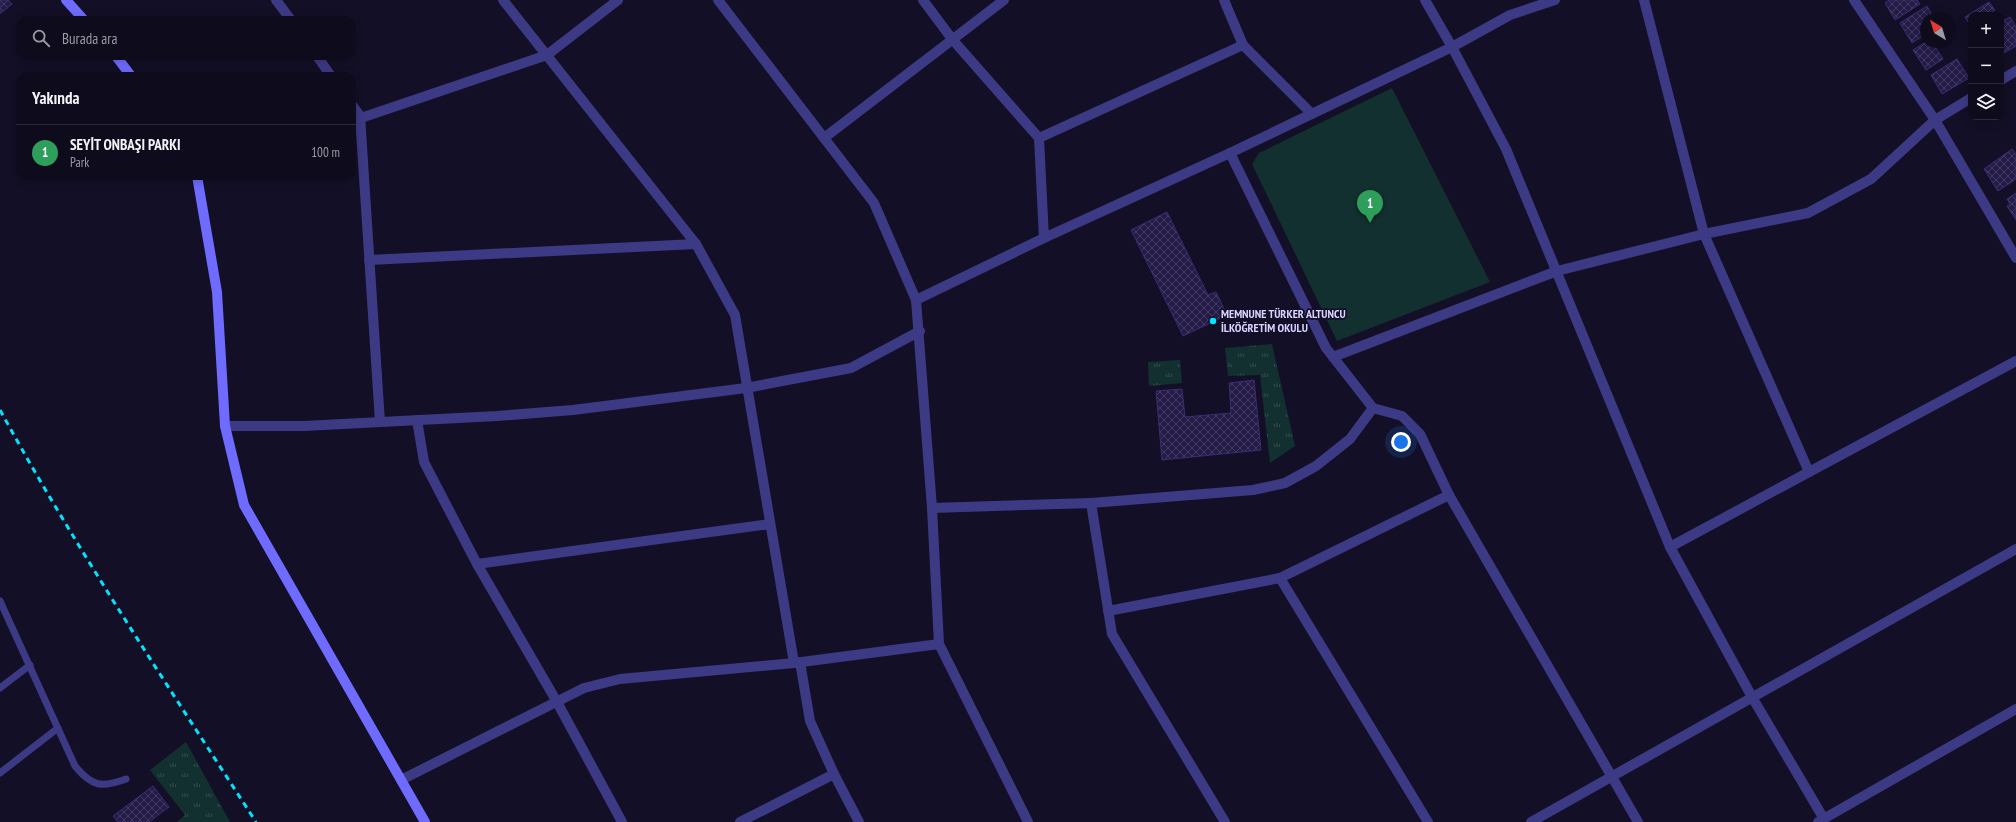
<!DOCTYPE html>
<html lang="tr">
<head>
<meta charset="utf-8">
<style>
	:root { --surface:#0e0b1c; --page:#1c1929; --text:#f1f3f6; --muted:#9b9ba3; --line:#2e2b3b; --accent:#00e5ff }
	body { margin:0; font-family:"PT Sans Narrow",sans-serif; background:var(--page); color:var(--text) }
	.controls { position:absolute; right:12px; top:12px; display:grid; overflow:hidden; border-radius:8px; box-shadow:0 2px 10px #0003 }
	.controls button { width:36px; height:36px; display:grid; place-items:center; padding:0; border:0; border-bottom:1px solid var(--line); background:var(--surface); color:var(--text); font:20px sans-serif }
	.compass { position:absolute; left:1920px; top:12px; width:36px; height:36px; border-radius:50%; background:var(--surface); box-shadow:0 2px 10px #0003; rotate:322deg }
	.you { position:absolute; left:1401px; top:442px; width:14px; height:14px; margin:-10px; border:3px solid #fff; border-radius:50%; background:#1a73e8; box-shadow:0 0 0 6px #1a73e833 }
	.badge { display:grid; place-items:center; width:26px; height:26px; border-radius:50%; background:var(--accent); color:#fff; font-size:13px; font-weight:700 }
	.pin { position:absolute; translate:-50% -33px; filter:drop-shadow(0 1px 2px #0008) }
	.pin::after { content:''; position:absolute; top:21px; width:14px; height:12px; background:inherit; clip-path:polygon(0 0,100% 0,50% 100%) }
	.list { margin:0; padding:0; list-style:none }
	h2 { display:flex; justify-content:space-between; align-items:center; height:52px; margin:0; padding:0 16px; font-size:17px }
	h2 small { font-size:13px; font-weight:400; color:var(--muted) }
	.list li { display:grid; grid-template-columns:26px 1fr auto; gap:12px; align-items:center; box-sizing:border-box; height:56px; padding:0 16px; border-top:1px solid var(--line) }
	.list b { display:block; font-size:15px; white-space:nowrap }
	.list p { margin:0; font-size:13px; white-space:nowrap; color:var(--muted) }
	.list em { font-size:13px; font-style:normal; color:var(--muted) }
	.icon { flex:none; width:22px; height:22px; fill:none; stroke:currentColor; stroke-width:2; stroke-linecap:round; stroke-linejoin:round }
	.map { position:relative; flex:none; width:2016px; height:822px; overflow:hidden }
	.search { position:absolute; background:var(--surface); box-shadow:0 2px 10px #0003; left:16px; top:16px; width:340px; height:44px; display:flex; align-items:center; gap:10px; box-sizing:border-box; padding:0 14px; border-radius:12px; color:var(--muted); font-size:15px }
	.panel { position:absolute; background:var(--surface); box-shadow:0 2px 10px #0003; left:16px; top:72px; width:340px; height:108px; border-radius:12px }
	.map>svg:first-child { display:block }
	.grass { fill:url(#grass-tufts) }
	.green { fill:#12302f }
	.building { fill:url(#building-cross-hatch); stroke:#3b2d73 }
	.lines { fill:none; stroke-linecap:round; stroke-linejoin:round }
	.lane { stroke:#3d3a85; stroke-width:7 }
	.street { stroke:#3d3a85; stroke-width:10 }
	.secondary { stroke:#6f6bff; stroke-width:10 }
	.rail { stroke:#00e5ff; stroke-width:3; stroke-dasharray:6 5; stroke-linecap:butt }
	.poi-dot { fill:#00e5ff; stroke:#130f26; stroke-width:1.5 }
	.labels { text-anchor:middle; stroke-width:3.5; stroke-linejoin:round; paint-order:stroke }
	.poi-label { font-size:12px; font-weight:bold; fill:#d9d4ff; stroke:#130f26; text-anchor:start }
</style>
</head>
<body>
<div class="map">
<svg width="2016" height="822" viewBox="0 0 2016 822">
	<defs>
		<pattern id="grass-tufts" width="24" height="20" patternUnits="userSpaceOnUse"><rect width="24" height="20" fill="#12302f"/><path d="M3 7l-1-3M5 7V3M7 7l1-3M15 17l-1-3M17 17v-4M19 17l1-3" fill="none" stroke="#344d4e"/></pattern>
		<pattern id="building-cross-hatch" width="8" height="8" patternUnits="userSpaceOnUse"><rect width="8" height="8" fill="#241b47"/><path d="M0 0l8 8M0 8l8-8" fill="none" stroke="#433b63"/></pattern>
	</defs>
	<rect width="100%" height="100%" fill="#130f26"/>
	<g class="grass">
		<polygon points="1272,344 1295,446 1270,463 1260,375 1228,376 1225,348"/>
		<polygon points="1180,360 1182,383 1149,386 1148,362"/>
		<polygon points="186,742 230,822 177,822 185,815 150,770"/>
	</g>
	<polygon class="green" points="1392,88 1490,282 1337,341 1252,164 1259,153"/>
	<g class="building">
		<polygon points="0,0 8,0 12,4 0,14"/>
		<polygon points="1889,0 1917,0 1920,4 1895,20 1885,3"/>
		<polygon points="1989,2 1995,10 1988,15 1971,15 1971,26 1965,17"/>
		<polygon points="1927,6 1934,18 1926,18 1926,34 1912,43 1900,23"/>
		<polygon points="2010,17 2016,27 2016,46 2004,53 2001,47 2001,22"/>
		<polygon points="1926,42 1932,42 1943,59 1926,70 1913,50"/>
		<polygon points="1957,59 1969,78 1942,94 1931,75"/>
		<polygon points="2012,149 2016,154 2016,179 1998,191 1984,169"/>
		<polygon points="2016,193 2016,220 2007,206 2010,204 2007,199"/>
		<polygon points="1167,212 1208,295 1216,292 1227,315 1183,336 1131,230"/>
		<polygon points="1254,380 1261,450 1162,460 1156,391 1182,389 1185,417 1231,413 1229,383"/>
		<polygon points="153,786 169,807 149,822 118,822 113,816"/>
	</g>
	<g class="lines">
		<g class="lane">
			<path d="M 0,601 L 75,766 C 92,787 102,788 126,779"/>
			<polyline points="0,688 30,665"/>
			<polyline points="0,773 58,728"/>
		</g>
		<g class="street">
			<polyline points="276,0 291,20"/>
			<polyline points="503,0 696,244"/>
			<polyline points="718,0 874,203 916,300 932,508 939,644 1028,822"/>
			<polyline points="923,0 952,39 1039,138 1044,238"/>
			<polyline points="1224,0 1243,45"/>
			<polyline points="1425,0 1452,47 1506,149 1670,547 1752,697 1824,819"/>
			<polyline points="1644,0 1704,234 1809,472 1670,547"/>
			<polyline points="1854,0 1935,120 2016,258"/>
			<polyline points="317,56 331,76"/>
			<polyline points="2001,80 2016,71"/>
			<polyline points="352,105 360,116 380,422"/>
			<polyline points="352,121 547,55 618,0"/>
			<polyline points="824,138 1004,0"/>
			<polyline points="1039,138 1243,45 1312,114"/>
			<polyline points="1230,153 1326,348 1373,408 1402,416 1420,434 1449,495"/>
			<polyline points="369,260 696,244 735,315 794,663"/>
			<polyline points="916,300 1044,238 1230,153 1452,47 1510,15 1555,0"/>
			<polyline points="1333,357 1557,271 1704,234 1808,213 1871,179 1935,120 1971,98"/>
			<polyline points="417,420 424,462 477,564 557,702 622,822"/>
			<polyline points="225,426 304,426 497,416 573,410 746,388 851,368 920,331"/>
			<polyline points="1809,472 2016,361"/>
			<polyline points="1091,503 1253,490 1285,483 1316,466 1350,439 1373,408"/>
			<polyline points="932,508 1091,503 1112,634 1225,822"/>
			<polyline points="477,564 770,524"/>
			<polyline points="1280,578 1428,822"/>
			<polyline points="1108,611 1280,578 1449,495 1638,822"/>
			<polyline points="800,662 810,721 834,774 859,822"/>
			<polyline points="401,780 584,688 620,679 794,663 939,644"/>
			<polyline points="740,822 834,774"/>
			<polyline points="1531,822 2016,549"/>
			<polyline points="1818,822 2016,709"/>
		</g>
		<g class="secondary">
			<polyline points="66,0 84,20"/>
			<polyline points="116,56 131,76"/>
			<polyline points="197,176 217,292 225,426 244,505 425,822"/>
		</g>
		<path class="rail" d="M 0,410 C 78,552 168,686 256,822"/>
	</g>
	<circle class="poi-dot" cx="1213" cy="321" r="4"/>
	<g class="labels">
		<g class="poi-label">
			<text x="1221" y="318">MEMNUNE TÜRKER ALTUNCU<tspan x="1221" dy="14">İLKÖĞRETİM OKULU</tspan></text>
		</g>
	</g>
</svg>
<div class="controls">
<button>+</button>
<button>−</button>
<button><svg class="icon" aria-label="layers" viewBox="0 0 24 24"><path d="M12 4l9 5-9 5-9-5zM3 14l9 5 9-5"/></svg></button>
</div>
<svg class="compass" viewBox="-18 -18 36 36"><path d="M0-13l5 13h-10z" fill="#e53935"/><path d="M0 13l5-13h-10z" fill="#9b9ba3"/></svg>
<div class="you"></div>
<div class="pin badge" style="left:1370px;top:223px;background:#2e9e5b">1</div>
<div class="search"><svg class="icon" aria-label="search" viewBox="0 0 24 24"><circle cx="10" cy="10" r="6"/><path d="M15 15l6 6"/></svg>Burada ara</div>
<section class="panel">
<h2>Yakında<small></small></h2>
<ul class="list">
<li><span class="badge" style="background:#2e9e5b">1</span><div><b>SEYİT ONBAŞI PARKI</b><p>Park</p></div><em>100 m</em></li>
</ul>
</section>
</div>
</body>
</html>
